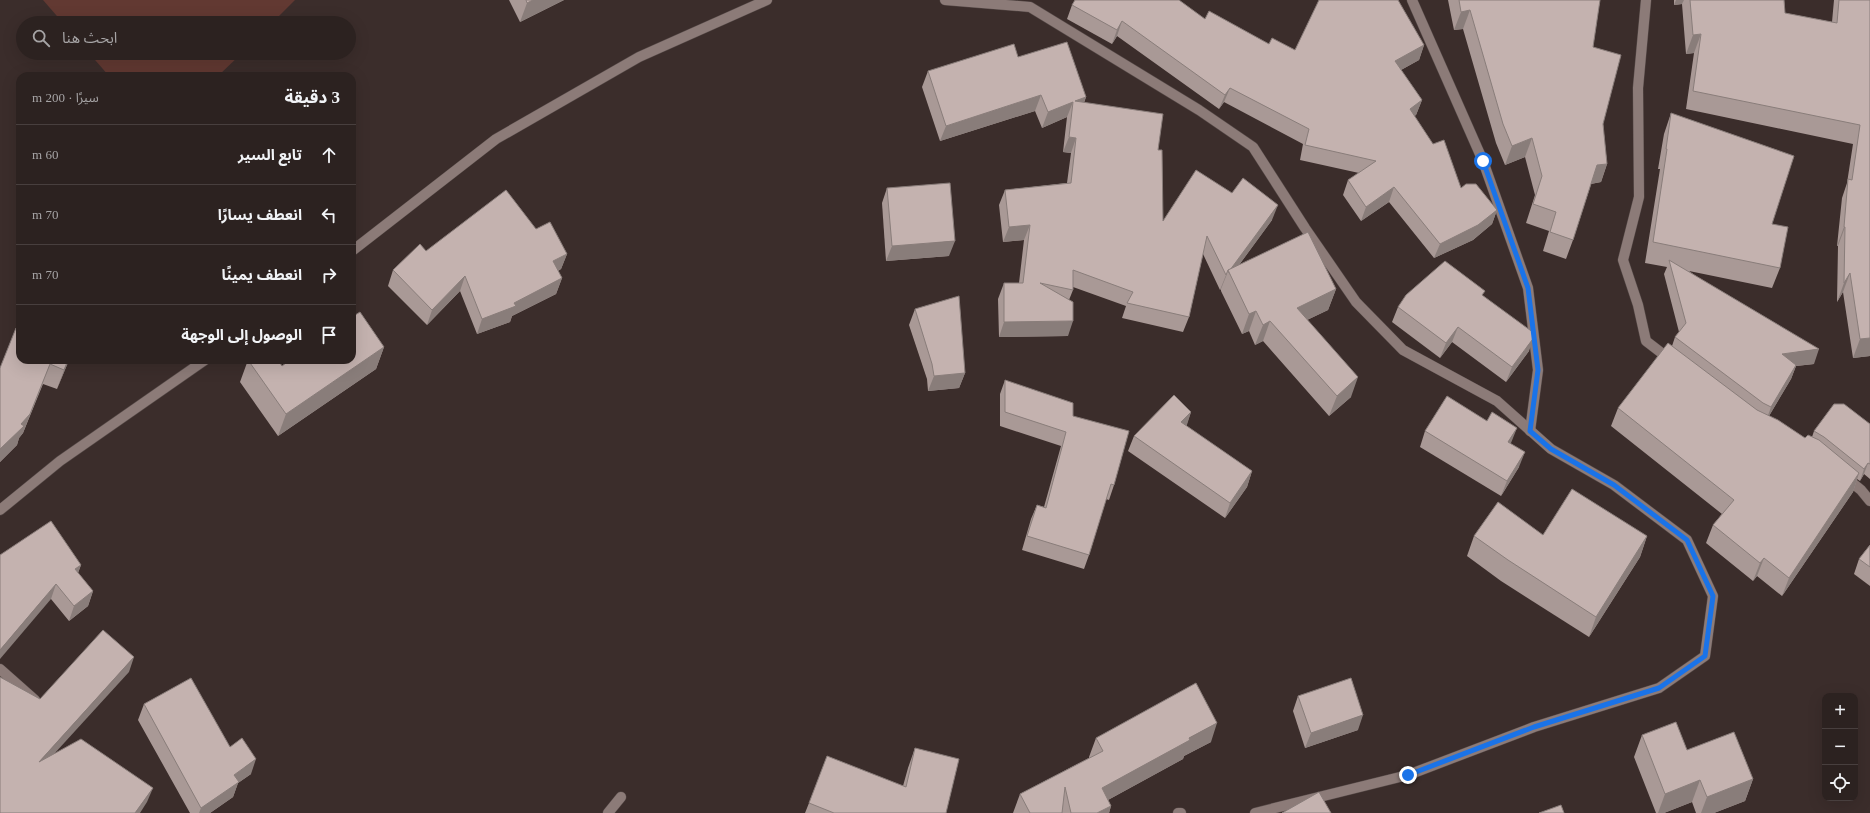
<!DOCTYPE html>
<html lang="ar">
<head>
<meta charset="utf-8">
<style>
	:root { --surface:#2c2220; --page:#382f2d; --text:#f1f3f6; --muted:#a6a4a5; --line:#483f3e }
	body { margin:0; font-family:"Times New Roman","Noto Sans Arabic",serif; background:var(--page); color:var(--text); direction:rtl }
	.controls { position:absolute; right:12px; bottom:12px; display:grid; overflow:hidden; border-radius:8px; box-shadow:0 4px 16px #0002 }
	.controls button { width:36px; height:36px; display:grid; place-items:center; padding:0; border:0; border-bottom:1px solid var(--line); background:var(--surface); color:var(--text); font:20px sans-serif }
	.stop { position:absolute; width:12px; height:12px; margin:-9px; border:3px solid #1a73e8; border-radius:50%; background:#fff }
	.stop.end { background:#1a73e8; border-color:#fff; box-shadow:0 1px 4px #0008 }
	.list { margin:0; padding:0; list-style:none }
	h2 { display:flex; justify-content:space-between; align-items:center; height:52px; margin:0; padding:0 16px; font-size:17px }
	h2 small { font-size:13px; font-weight:400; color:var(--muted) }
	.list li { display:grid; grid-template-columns:26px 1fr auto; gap:12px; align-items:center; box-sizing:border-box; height:60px; padding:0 16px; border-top:1px solid var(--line) }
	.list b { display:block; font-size:15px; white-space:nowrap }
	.list em { font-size:13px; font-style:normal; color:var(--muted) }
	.icon { flex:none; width:22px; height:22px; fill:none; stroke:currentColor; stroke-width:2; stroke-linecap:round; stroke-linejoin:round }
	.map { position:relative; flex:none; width:1870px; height:813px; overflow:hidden; direction:ltr }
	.search { position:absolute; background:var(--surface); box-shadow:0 4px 16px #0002; left:16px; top:16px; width:340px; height:44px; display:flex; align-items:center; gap:10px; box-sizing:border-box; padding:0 14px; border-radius:22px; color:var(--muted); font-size:15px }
	.panel { position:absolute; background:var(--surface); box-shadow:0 4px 16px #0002; left:16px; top:72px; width:340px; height:292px; border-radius:12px; direction:rtl }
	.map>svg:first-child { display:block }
	.green { fill:#623932 }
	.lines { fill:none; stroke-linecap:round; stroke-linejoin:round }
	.street-casing { stroke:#564a48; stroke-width:11 }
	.street { stroke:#8c7b78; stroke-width:10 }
	.wall { fill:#a99996 }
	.shaded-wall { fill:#897d7a }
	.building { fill:#c4b2af; stroke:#897d7a }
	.route { stroke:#1a73e8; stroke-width:5 }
</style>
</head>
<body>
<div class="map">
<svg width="1870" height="813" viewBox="0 0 1870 813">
	<rect width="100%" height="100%" fill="#3b2d2b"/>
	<g class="green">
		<polygon points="43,0 295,0 272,23 63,23"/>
		<polygon points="89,53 242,53 218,76 109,76"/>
	</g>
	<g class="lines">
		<defs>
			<g id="street">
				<polyline points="945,0 1030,7 1199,110 1253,147 1305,228 1356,302 1403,350 1497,401 1551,449 1614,485 1687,540 1713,596 1705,656 1659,688 1534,727 1408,775 1255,813"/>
				<polyline points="1412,0 1483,161 1528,288 1538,370 1530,431"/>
				<polyline points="1646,0 1638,88 1639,197 1623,260 1638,305 1646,341 1672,361"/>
				<polyline points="352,251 496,139 639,57 767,0"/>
				<polyline points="1845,477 1861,490 1870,501"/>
				<polyline points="0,510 60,461 205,360"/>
				<polyline points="0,669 35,700"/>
				<polyline points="608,813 621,797"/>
				<polyline points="1178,813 1181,813"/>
			</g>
		</defs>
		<use href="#street" class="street-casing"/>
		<use href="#street" class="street"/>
	</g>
	<g class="wall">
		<polygon points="509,0 564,0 520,22"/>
		<polygon points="1448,0 1600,0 1593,47 1603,124 1607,164 1601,182 1591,184 1573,240 1566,259 1543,251 1549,231 1526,223 1535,195 1525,157 1505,165 1496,143 1463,29 1454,30"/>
		<polygon points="1674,0 1784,0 1785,13 1832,22 1834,0 1870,0 1870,356 1853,358 1843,292 1837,302 1838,246 1837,246 1842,198 1847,183 1853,144 1686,109 1694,53 1686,54 1682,4 1674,5"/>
		<polygon points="1072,5 1205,19 1269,44 1295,50 1424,45 1419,60 1401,70 1422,100 1416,115 1414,116 1461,188 1497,210 1492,224 1473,240 1434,258 1389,202 1361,221 1343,195 1348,180 1359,173 1300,160 1303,144 1224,102 1219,109 1117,36 1112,44 1067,19"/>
		<polygon points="1018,57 1086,97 1084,103 1158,150 1163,221 1272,220 1239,265 1336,289 1328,310 1307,320 1351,397 1329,416 1263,341 1255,345 1249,331 1242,334 1221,291 1221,289 1220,290 1203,254 1189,317 1183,332 1122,318 1126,306 1073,287 1073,290 1069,300 1068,336 999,337 998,299 1004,283 1019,283 1024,240 1003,242 999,205 1005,190 1067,183 1071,153 1063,152 1067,117 1042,128 1035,111 940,141 922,87 928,71"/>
		<polygon points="1671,113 1772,224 1780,268 1772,288 1689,271 1814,364 1796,366 1791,379 1769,416 1805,438 1812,437 1814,431 1870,424 1870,479 1864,474 1860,481 1857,479 1853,492 1782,596 1757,576 1753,581 1706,543 1713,525 1722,514 1611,426 1618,408 1672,346 1675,337 1679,332 1664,274 1667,267 1645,263 1660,169 1658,169 1664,134"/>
		<polygon points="887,188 949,256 886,261 882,203"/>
		<polygon points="536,229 567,254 561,269 558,271 562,278 556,294 512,316 510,322 477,334 460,291 427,325 388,286 393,270 426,251"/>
		<polygon points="1483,296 1529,351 1506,382 1452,342 1440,358 1392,322 1398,307"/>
		<polygon points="915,309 965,373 959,388 928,391 927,379 909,325"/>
		<polygon points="384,347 376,369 278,436 240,382 248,360 282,366"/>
		<polygon points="69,360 57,389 43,384 23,433 19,438 17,445 0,462 0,368"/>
		<polygon points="1005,380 1073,416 1114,485 1109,500 1106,499 1089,555 1084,569 1022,550 1031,519 1037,505 1044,507 1061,446 1000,426 1000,394"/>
		<polygon points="1191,412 1186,426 1252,471 1247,487 1225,518 1128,451 1134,436"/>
		<polygon points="1425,431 1519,467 1501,496 1420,447"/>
		<polygon points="1543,535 1647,536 1640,557 1589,637 1501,581 1467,556 1474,536"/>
		<polygon points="1870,545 1870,586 1854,574 1859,559"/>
		<polygon points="0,555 81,565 78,573 93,591 88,606 69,621 51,599"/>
		<polygon points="1298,696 1358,730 1305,748 1293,711"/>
		<polygon points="144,704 230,747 251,774 238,783 233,797 210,813 190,813 138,720"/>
		<polygon points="1642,735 1687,750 1753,779 1745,801 1714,813 1696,813 1692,802 1664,813 1656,813 1634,757"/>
		<polygon points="1096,738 1211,742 1184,756 1183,759 1108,800 1111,806 1109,813 1013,813 1020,794 1089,758 1089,757"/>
		<polygon points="915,748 946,813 805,813 809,803 903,786 908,768"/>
	</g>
	<g class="shaded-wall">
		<polygon points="533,0 564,0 520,22 527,3"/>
		<polygon points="1676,0 1684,0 1682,4 1674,5"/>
		<polygon points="1470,10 1463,29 1454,30 1461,12"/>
		<polygon points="1122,21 1117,36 1112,44 1117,30"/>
		<polygon points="1701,34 1694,53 1686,54 1693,35"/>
		<polygon points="1424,45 1419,60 1390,76 1395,61"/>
		<polygon points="1230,88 1224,102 1219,109 1225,95"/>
		<polygon points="1041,95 1035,111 940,141 946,126"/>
		<polygon points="1086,97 1080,112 1075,101"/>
		<polygon points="1422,100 1416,115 1404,123 1410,109"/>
		<polygon points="1073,102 1067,117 1042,128 1048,112"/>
		<polygon points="1069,137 1076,138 1071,153 1063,152"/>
		<polygon points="1532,138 1525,157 1505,165 1512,146"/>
		<polygon points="1607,164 1601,182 1590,184 1597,165"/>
		<polygon points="1394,187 1389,202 1361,221 1366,207"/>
		<polygon points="1278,205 1272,220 1231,276 1228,272"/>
		<polygon points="1497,210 1492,224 1473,240 1434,258 1440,244"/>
		<polygon points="1030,225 1024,240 1003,242 1009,227"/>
		<polygon points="1844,227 1845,227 1838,246 1837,246"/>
		<polygon points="955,241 949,256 886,261 892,246"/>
		<polygon points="567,254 561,269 547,276 553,261"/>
		<polygon points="1850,273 1843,292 1837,302 1844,283"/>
		<polygon points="1227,274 1221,289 1220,290 1226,275"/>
		<polygon points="465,276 460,291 427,325 432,310"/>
		<polygon points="562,278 556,294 512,316 510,322 477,334 482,319"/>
		<polygon points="1336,289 1328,310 1290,328 1297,308"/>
		<polygon points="1256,311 1249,331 1242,334 1249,314"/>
		<polygon points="1073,321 1068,336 999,337 1004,322"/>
		<polygon points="1270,321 1263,341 1255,345 1263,325"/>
		<polygon points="1458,327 1452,342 1440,358 1446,343"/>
		<polygon points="1535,336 1529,351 1506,382 1512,367"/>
		<polygon points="1870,338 1870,356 1853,358 1860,339"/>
		<polygon points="384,347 376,369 278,436 286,414"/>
		<polygon points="1819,349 1814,364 1796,366 1791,379 1766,421 1771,407 1782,354"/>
		<polygon points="68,360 69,360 57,389 64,370"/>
		<polygon points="50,364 23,433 19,438 17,445 0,462 0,449 21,424"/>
		<polygon points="965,373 959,388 928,391 934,376"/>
		<polygon points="1358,377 1351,397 1329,416 1337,396"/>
		<polygon points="1191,412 1186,428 1181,422"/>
		<polygon points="1517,428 1511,443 1503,458 1508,442"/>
		<polygon points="1525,452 1519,467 1501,496 1507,481"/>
		<polygon points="1868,463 1864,474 1860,481 1864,469"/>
		<polygon points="1252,471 1247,487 1225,518 1230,503"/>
		<polygon points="1859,473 1853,492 1782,596 1789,578"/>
		<polygon points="1647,536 1640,557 1589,637 1596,617"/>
		<polygon points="1764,558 1757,576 1753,581 1760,563"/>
		<polygon points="81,565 75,580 75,569"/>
		<polygon points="56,584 51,599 0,659 0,650"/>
		<polygon points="93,591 88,606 69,621 74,606"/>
		<polygon points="134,657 129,672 33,777 39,762"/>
		<polygon points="1363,715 1358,730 1305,748 1311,733"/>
		<polygon points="1217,723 1211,742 1184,756 1183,759 1095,807 1102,788 1189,738"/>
		<polygon points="256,759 251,774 238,783 233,797 210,813 199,813 201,808 234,775"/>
		<polygon points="1753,779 1745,801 1714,813 1701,813 1707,797"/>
		<polygon points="1700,780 1692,802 1664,813 1658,813 1665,794"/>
		<polygon points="153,788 147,802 140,813 135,813"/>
		<polygon points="1111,806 1109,813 1097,813"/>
	</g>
	<g class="building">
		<polygon points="526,0 533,0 527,3"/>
		<polygon points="1075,0 1179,0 1205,19 1209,11 1269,44 1272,38 1295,50 1319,0 1398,0 1424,45 1395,61 1422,100 1410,109 1433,144 1444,140 1461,188 1466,184 1476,184 1497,210 1478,225 1440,244 1394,187 1366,207 1348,180 1376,161 1305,145 1309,129 1230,88 1225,95 1122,21 1117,30 1072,5"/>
		<polygon points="1459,0 1600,0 1593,47 1621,55 1603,124 1607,164 1597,165 1573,240 1550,232 1556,212 1533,204 1542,176 1532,138 1512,146 1503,124 1470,10 1461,12"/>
		<polygon points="1690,0 1784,0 1785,13 1837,23 1839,0 1870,0 1870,338 1860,339 1850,273 1844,283 1845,227 1844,227 1848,179 1852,180 1860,125 1693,91 1701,34 1693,35"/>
		<polygon points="1067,42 1086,97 1075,101 1163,114 1158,150 1162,150 1163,221 1196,170 1232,193 1243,178 1278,205 1230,270 1228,270 1226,275 1207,236 1189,317 1127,303 1133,292 1073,270 1073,290 1040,283 1073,302 1073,321 1004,322 1004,283 1023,283 1030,225 1009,227 1005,190 1071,183 1076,138 1069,137 1073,102 1048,112 1041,95 946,126 928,71 1014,44 1018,57"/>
		<polygon points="1671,113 1794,156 1772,224 1788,227 1780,268 1653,242 1667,149 1666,149"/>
		<polygon points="950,183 955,241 892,246 887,188"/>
		<polygon points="506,190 536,229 550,222 567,254 553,261 562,278 514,303 516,306 482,319 465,276 432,310 393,270 420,244 426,251"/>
		<polygon points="1308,232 1336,289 1297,308 1358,377 1337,396 1270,321 1263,325 1256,311 1249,314 1228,270"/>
		<polygon points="1669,260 1819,349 1782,354 1796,365 1771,407 1763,403 1675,337 1686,323"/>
		<polygon points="1445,261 1485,291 1482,295 1534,333 1535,336 1512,367 1458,327 1446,343 1398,307 1406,295"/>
		<polygon points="959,296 965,373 934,376 932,364 915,309"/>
		<polygon points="360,312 384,347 286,414 248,360 278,360 282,366 290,360 352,360 352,317"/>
		<polygon points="16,328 20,329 20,360 68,360 64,370 50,364 30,414 21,424 24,426 0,449 0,368"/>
		<polygon points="1668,343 1757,410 1778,420 1805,438 1808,435 1819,440 1859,473 1789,578 1764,558 1760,563 1713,525 1734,500 1618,408"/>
		<polygon points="1005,380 1073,403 1073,416 1129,431 1114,485 1111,484 1089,555 1027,536 1037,505 1046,508 1066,432 1005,412"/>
		<polygon points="1174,395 1191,412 1181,422 1252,471 1230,503 1134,436"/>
		<polygon points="1447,396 1487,421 1492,412 1517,428 1508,442 1525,452 1507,481 1425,431"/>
		<polygon points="1834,404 1844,404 1870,424 1870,464 1868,463 1864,469 1824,437 1814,431"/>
		<polygon points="1572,489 1647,536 1596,617 1508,560 1474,536 1498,502 1543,535"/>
		<polygon points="51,521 81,565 75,569 93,591 74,606 56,584 0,650 0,555"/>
		<polygon points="1870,545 1870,567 1859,559"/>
		<polygon points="103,630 134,657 39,762 81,739 153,788 135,813 0,813 0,677 40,699"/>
		<polygon points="191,678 230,747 242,738 256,759 234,775 239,782 201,808 144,704"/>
		<polygon points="1351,678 1363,715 1311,733 1298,696"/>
		<polygon points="1196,683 1217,723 1189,738 1190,740 1102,788 1111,806 1097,813 1071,813 1065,787 1062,813 1030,813 1020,794 1103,751 1096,738"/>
		<polygon points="1676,722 1687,750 1734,732 1753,779 1707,797 1700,780 1665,794 1642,735"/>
		<polygon points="915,748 959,759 946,813 834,813 809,803 827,756 906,787"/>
		<polygon points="1319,792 1331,813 1282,813"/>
		<polygon points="1561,805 1564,813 1539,813"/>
	</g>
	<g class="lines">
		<polyline class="route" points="1408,775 1534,727 1659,688 1705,656 1713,596 1687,540 1614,485 1551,449 1530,431 1538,370 1528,288 1483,161"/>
	</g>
</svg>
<div class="controls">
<button>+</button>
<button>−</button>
<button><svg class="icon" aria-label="locate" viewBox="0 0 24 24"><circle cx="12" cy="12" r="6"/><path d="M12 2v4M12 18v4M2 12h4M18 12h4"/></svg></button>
</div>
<div class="stop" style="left:1483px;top:161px"></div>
<div class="stop end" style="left:1408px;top:775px"></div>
<div class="search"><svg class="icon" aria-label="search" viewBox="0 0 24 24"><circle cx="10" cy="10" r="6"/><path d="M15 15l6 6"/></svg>ابحث هنا</div>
<section class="panel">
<h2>3 دقيقة<small>سيرًا · 200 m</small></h2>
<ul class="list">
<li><svg class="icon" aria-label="ahead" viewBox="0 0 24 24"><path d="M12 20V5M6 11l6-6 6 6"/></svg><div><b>تابع السير</b></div><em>60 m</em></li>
<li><svg class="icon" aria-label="left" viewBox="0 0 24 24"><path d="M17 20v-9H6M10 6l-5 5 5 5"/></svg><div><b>انعطف يسارًا</b></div><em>70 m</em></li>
<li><svg class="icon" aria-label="right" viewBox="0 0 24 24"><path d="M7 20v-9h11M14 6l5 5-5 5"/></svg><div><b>انعطف يمينًا</b></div><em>70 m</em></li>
<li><svg class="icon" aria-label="arrive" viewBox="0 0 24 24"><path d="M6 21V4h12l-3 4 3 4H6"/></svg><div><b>الوصول إلى الوجهة</b></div></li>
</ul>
</section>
</div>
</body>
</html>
